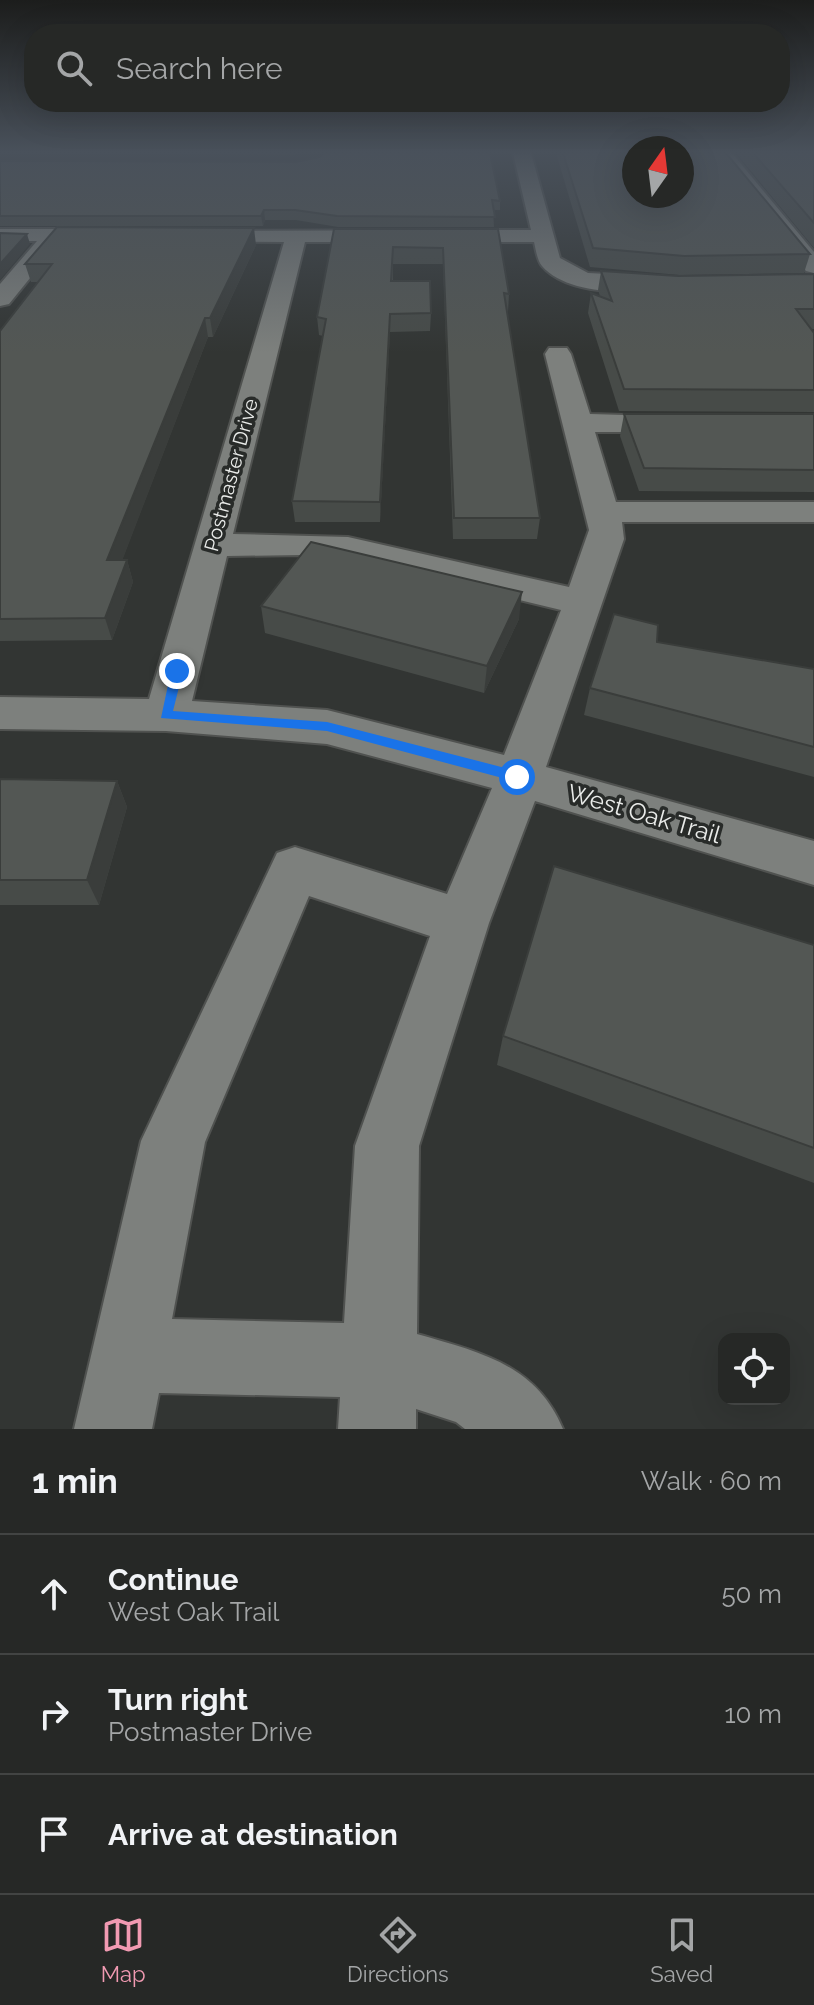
<!DOCTYPE html>
<html lang="en">
<head>
<meta charset="utf-8">
<style>
	:root { --surface:#262826; --page:#2e302e; --text:#f1f3f6; --muted:#a4a6a7; --line:#424443; --accent:#f19ab2 }
	body { margin:0; font-family:Raleway,sans-serif; background:var(--page); color:var(--text) }
	.controls { position:absolute; right:24px; bottom:24px; display:grid; overflow:hidden; border-radius:16px; box-shadow:0 8px 32px #0002 }
	.controls button { width:72px; height:72px; display:grid; place-items:center; padding:0; border:0; border-bottom:2px solid var(--line); background:var(--surface); color:var(--text); font:40px sans-serif }
	.compass { position:absolute; left:622px; top:136px; width:72px; height:72px; border-radius:50%; background:var(--surface); box-shadow:0 8px 32px #0002; rotate:14deg }
	.stop { position:absolute; width:24px; height:24px; margin:-18px; border:6px solid #1a73e8; border-radius:50%; background:#fff }
	.stop.end { background:#1a73e8; border-color:#fff; box-shadow:0 2px 8px #0008 }
	.list { margin:0; padding:0; list-style:none }
	h2 { display:flex; justify-content:space-between; align-items:center; height:104px; margin:0; padding:0 32px; font-size:34px }
	h2 small { font-size:26px; font-weight:400; color:var(--muted) }
	.list li { display:grid; grid-template-columns:52px 1fr auto; gap:24px; align-items:center; box-sizing:border-box; height:120px; padding:0 32px; border-top:2px solid var(--line) }
	.list b { display:block; font-size:30px; white-space:nowrap }
	.list p { margin:0; font-size:26px; white-space:nowrap; color:var(--muted) }
	.list em { font-size:26px; font-style:normal; color:var(--muted) }
	.icon { flex:none; width:44px; height:44px; fill:none; stroke:currentColor; stroke-width:2; stroke-linecap:round; stroke-linejoin:round }
	.map { position:relative; flex:none; width:814px; height:1429px; overflow:hidden }
	.search { position:absolute; background:var(--surface); box-shadow:0 8px 32px #0002; left:24px; right:24px; top:24px; height:88px; display:flex; align-items:center; gap:20px; box-sizing:border-box; padding:0 28px; border-radius:32px; color:var(--muted); font-size:30px }
	.sheet { height:464px; background:var(--surface) }
	nav { display:flex; justify-content:space-around; align-items:center; box-sizing:border-box; height:112px; border-top:2px solid var(--line); background:var(--surface); font-size:22px; color:var(--muted) }
	nav a { display:grid; justify-items:center; gap:4px }
	nav .on { color:var(--accent) }
	.map>svg:first-child { display:block }
	.lines { fill:none; stroke-linecap:round; stroke-linejoin:round }
	.minor-casing { stroke:#505250; stroke-width:4 }
	.minor { fill:#7d807d; fill-rule:evenodd }
	.wall { fill:#474b48 }
	.shaded-wall { fill:#3a3d3b }
	.building { fill:#535754; stroke:#3a3d3b; stroke-width:2 }
	.route { fill:#1a73e8 }
	.labels { text-anchor:middle; stroke-width:7; stroke-linejoin:round; paint-order:stroke }
	.far-street-label { font-size:20px; fill:#eaecea; stroke:#282b29 }
	.street-label { font-size:24px; fill:#eaecea; stroke:#282b29 }
</style>
</head>
<body>
<div class="map">
<svg width="814" height="1429" viewBox="0 0 814 1429">
	<rect width="100%" height="100%" fill="#323533"/>
	<g class="lines">
		<defs>
			<g id="minor">
				<path d="M 513,153 L 531,153 L 560,258 L 588,273 L 667,277 L 671,282 L 667,287 C 633,295 567,295 542,266 C 537,260 536,250 534,242 L 305,242 L 233,534 L 348,537 L 569,587 L 589,530 L 545,354 L 549,348 L 567,348 L 571,354 L 590,414 L 695,417 L 699,423 L 695,429 L 684,432 L 595,432 L 616,502 L 814,502 L 814,522 L 622,522 L 624,539 L 546,767 L 814,841 L 814,885 L 535,801 L 489,923 L 419,1146 L 417,1334 C 479,1352 536,1364 563,1429 L 465,1429 L 456,1422 L 416,1409 L 416,1429 L 338,1429 L 340,1397 L 159,1393 L 152,1429 L 74,1429 L 141,1141 L 277,853 L 295,847 L 447,894 L 492,788 L 327,744 L 166,731 L 0,729 L 0,697 L 149,699 L 284,242 L 197,241 L 190,239 L 186,235 L 190,231 L 531,230 ZM 302,555 L 348,559 L 561,610 L 504,755 L 327,710 L 192,701 L 227,556 ZM 309,896 L 430,936 L 355,1146 L 344,1323 L 172,1319 L 205,1142 Z"/>
				<polygon points="714,153 732,153 814,252 814,273 806,271"/>
				<polygon points="0,229 108,229 119,235 108,241 60,241 9,304 0,306 0,284 37,241 0,241"/>
			</g>
		</defs>
		<use href="#minor" class="minor-casing"/>
		<use href="#minor" class="minor"/>
	</g>
	<g class="wall">
		<polygon points="0,153 302,153 296,155 0,154"/>
		<polygon points="556,153 634,153 810,254 804,273 680,275 590,267"/>
		<polygon points="736,153 814,153 814,248"/>
		<polygon points="0,161 500,201 500,210 493,210 494,227 338,227 296,220 265,220 263,226 0,226"/>
		<polygon points="334,229 498,229 509,294 508,312 507,312 540,518 537,539 453,539 443,264 393,264 393,281 431,313 430,331 390,332 380,522 295,522 292,501 323,336 319,335 317,317"/>
		<polygon points="256,245 213,337 208,337 122,560 127,560 133,582 112,640 0,641 0,331 38,282 31,282 25,264"/>
		<polygon points="601,271 678,276 814,274 814,329 811,329 814,333 814,412 619,411 588,313 591,293 600,296 598,290"/>
		<polygon points="624,414 814,414 814,492 639,491 620,436"/>
		<polygon points="261,606 519,619 484,693 265,633"/>
		<polygon points="657,642 814,669 814,777 584,715 590,688"/>
		<polygon points="0,779 117,781 127,807 99,905 0,905"/>
		<polygon points="814,945 814,1183 497,1065 503,1036"/>
	</g>
	<g class="shaded-wall">
		<polygon points="264,210 265,220 263,226 261,216"/>
		<polygon points="254,228 256,245 213,337 210,318"/>
		<polygon points="27,234 30,244 0,280 0,264"/>
		<polygon points="390,314 390,332 380,522 380,502"/>
		<polygon points="205,318 208,337 114,582 107,560"/>
		<polygon points="127,560 133,582 112,640 105,618"/>
		<polygon points="522,592 519,619 484,693 487,666"/>
		<polygon points="117,781 127,807 99,905 87,880"/>
	</g>
	<g class="building">
		<polygon points="324,153 490,153 500,201 492,200 495,217 337,216 295,210 264,210 261,216 0,216 0,161 296,162 319,157"/>
		<polygon points="563,153 634,153 634,196 682,196 682,153 726,153 810,254 684,256 593,248"/>
		<polygon points="753,153 814,153 814,223"/>
		<polygon points="57,227 254,228 210,318 205,318 107,560 127,560 105,618 0,619 0,331 52,264 25,264"/>
		<polygon points="334,229 498,229 509,294 504,293 540,518 454,518 443,248 393,247 391,281 430,281 431,313 390,314 380,502 292,501 326,319 317,317"/>
		<polygon points="0,233 27,234 0,264"/>
		<polygon points="601,271 678,276 814,274 814,309 796,309 814,333 814,390 624,389 591,293 612,301"/>
		<polygon points="624,414 814,414 814,470 644,468"/>
		<polygon points="311,542 522,592 487,666 261,606"/>
		<polygon points="614,614 658,625 657,642 814,669 814,747 590,688"/>
		<polygon points="0,779 117,781 87,880 0,880"/>
		<polygon points="554,866 814,945 814,1148 503,1036"/>
	</g>
	<linearGradient id="sky" x2="0" y2="1"><stop stop-color="#1c1d1c"/><stop offset="0.43" stop-color="#49515b"/><stop offset="1" stop-color="#49515b" stop-opacity="0"/></linearGradient>
	<rect width="814" height="353" fill="url(#sky)"/>
	<polygon class="route" points="177,667 183,671 173,711 327,722 517,771 524,777 517,782 327,731 161,718 171,671"/>
	<g class="labels">
		<g class="far-street-label">
			<text transform="translate(231 475) rotate(-75)" y="7">Postmaster Drive</text>
		</g>
		<g class="street-label">
			<text transform="translate(644 814) rotate(16)" y="8">West Oak Trail</text>
		</g>
	</g>
</svg>
<div class="controls">
<button><svg class="icon" aria-label="locate" viewBox="0 0 24 24"><circle cx="12" cy="12" r="6"/><path d="M12 2v4M12 18v4M2 12h4M18 12h4"/></svg></button>
</div>
<svg class="compass" viewBox="-18 -18 36 36"><path d="M0-13l5 13h-10z" fill="#e53935"/><path d="M0 13l5-13h-10z" fill="#a4a6a7"/></svg>
<div class="stop" style="left:517px;top:777px"></div>
<div class="stop end" style="left:177px;top:671px"></div>
<div class="search"><svg class="icon" aria-label="search" viewBox="0 0 24 24"><circle cx="10" cy="10" r="6"/><path d="M15 15l6 6"/></svg>Search here</div>
</div>
<section class="sheet">
<h2>1 min<small>Walk · 60 m</small></h2>
<ul class="list">
<li><svg class="icon" aria-label="ahead" viewBox="0 0 24 24"><path d="M12 20V5M6 11l6-6 6 6"/></svg><div><b>Continue</b><p>West Oak Trail</p></div><em>50 m</em></li>
<li><svg class="icon" aria-label="right" viewBox="0 0 24 24"><path d="M7 20v-9h11M14 6l5 5-5 5"/></svg><div><b>Turn right</b><p>Postmaster Drive</p></div><em>10 m</em></li>
<li><svg class="icon" aria-label="arrive" viewBox="0 0 24 24"><path d="M6 21V4h12l-3 4 3 4H6"/></svg><div><b>Arrive at destination</b></div></li>
</ul>
</section>
<nav>
<a class="on"><svg class="icon" aria-label="map" viewBox="0 0 24 24"><path d="M3 6l6-2 6 2 6-2v14l-6 2-6-2-6 2zM9 4v14M15 6v14"/></svg>Map</a>
<a><svg class="icon" aria-label="directions" viewBox="0 0 24 24"><path d="M12 3l9 9-9 9-9-9zM9 14v-3h6M13 9l2 2-2 2"/></svg>Directions</a>
<a><svg class="icon" aria-label="saved" viewBox="0 0 24 24"><path d="M7 4h10v16l-5-4-5 4z"/></svg>Saved</a>
</nav>
</body>
</html>
